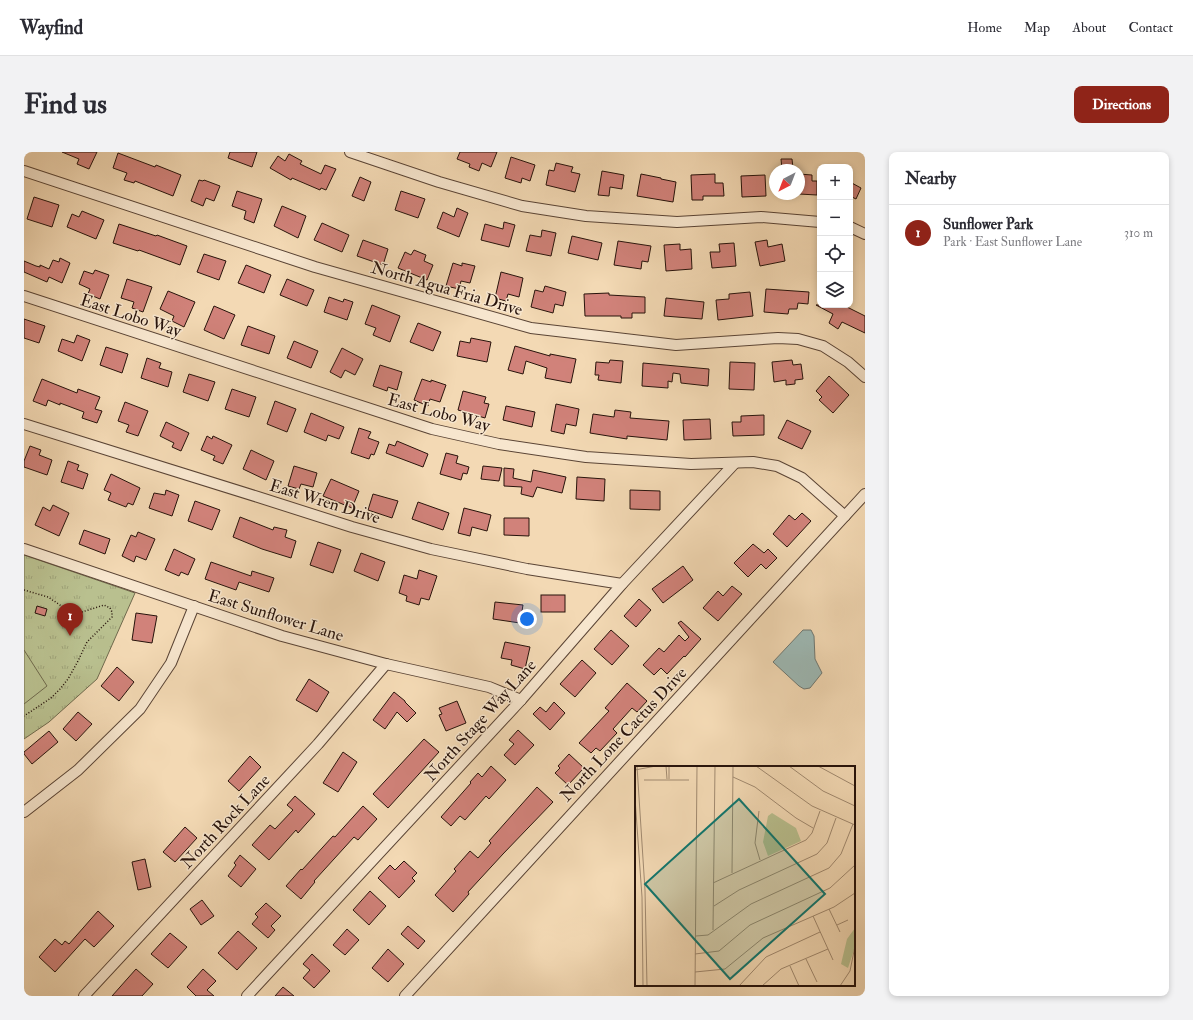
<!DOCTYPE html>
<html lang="en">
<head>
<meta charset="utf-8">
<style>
	:root { --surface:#fff; --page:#f2f2f3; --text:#2b2b33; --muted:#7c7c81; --line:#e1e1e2; --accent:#8f2418 }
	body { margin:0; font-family:"IM FELL Double Pica",serif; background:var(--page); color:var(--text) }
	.controls { position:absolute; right:12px; top:12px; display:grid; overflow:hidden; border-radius:8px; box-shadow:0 2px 6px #0003 }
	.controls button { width:36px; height:36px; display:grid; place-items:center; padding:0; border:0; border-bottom:1px solid var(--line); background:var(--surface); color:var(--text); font:20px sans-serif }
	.compass { position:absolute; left:745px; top:12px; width:36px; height:36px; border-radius:50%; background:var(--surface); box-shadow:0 2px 6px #0003; rotate:222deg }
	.you { position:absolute; left:503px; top:467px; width:14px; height:14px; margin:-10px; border:3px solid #fff; border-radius:50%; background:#1a73e8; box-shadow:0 0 0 6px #1a73e833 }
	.badge { display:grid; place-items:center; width:26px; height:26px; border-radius:50%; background:var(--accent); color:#fff; font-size:13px; font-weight:700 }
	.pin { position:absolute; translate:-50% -33px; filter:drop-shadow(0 1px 2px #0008) }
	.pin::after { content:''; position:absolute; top:21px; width:14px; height:12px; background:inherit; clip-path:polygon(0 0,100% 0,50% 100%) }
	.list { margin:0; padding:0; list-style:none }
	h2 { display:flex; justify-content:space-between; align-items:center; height:52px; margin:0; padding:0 16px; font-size:17px }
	h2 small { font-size:13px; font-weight:400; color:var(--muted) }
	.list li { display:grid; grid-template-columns:26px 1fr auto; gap:12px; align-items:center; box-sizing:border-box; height:56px; padding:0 16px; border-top:1px solid var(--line) }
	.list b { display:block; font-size:15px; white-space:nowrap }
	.list p { margin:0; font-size:13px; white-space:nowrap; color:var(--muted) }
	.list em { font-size:13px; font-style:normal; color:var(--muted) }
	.icon { flex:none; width:22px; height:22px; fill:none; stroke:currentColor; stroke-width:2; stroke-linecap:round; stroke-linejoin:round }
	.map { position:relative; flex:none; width:841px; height:844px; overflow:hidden; border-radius:8px }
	header { display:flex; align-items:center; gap:24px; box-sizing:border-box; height:56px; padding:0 20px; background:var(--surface); border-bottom:1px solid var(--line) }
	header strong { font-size:19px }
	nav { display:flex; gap:22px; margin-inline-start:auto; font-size:14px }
	.intro { display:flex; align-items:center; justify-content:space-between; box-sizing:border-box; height:96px; padding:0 24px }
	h1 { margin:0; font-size:28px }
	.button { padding:10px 18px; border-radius:8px; background:var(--accent); color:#fff; font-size:14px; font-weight:700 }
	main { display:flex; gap:24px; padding:0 24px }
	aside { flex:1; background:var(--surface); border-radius:8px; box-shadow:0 2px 6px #0003 }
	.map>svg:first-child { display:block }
	.grass { fill:url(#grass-tufts); stroke:#706a4d }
	.garden { fill:#b9c08f; stroke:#706a4d }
	.water { fill:#9db9b5; stroke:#6e7771 }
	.building { fill:#d1827a; stroke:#27130b }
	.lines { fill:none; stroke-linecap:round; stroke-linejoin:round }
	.minor-casing { stroke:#5a4435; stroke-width:12 }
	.path { stroke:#27130b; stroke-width:1.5; stroke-dasharray:1 2; stroke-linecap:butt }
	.minor { stroke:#f7e6ce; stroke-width:10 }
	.labels { text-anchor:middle; stroke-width:3; stroke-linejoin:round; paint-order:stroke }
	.street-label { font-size:17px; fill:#27130b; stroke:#f7e6ce }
	.inset-road { fill:none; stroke:#a18a70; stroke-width:1 }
	.view { fill:#0f766e; fill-opacity:0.15; stroke:#0f766e; stroke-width:2 }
	.inset-edge { fill:none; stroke:#27130b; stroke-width:2 }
</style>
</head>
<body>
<header>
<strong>Wayfind</strong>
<nav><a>Home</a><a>Map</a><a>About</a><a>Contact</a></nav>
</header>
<div class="intro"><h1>Find us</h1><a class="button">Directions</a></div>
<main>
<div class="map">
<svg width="841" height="844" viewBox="0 0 841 844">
	<defs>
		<pattern id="grass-tufts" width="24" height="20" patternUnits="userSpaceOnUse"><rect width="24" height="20" fill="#b9c08f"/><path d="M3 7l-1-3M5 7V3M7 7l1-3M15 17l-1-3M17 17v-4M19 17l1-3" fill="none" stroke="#9fa47a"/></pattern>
	</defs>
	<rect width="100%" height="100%" fill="#f3d9b4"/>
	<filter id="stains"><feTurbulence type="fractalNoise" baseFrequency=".005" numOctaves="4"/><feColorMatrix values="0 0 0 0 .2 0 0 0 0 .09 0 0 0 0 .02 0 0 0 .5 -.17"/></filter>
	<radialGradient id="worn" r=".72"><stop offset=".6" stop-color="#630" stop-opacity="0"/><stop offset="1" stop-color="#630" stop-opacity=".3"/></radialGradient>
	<polygon class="grass" points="0,403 111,441 73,527 25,570 0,587"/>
	<polygon class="garden" points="0,498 23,534 0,552"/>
	<polygon class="water" points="779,478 787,478 790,484 791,507 798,521 786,536 780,537 775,534 749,510"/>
	<g class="building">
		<polygon points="38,0 73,0 65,17 53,12 55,7"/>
		<polygon points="206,0 233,0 228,15 204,6"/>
		<polygon points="436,0 473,0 467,15 458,11 455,19 445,15 446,12 433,7"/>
		<polygon points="94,1 131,15 132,13 157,23 149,44 111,29 110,31 100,28 103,21 89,16"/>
		<polygon points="265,2 278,9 276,12 297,22 301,13 312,17 302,38 297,36 296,38 268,26 267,28 246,16 254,4 261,9"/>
		<polygon points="487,5 511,13 506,29 498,26 497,31 481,26"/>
		<polygon points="757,7 768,7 769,16 758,17"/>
		<polygon points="532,11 549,15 547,20 556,22 551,40 522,33 525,18 530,19"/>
		<polygon points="578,19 600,23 598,37 586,35 585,44 574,43"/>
		<polygon points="617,22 637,26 637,27 652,30 649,50 613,44"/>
		<polygon points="691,22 691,31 699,31 700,44 679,44 679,48 668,48 667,23"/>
		<polygon points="775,22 788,23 788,29 793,29 793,43 775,42"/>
		<polygon points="741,23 742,44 718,45 717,24"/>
		<polygon points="336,25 347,30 340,49 328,44"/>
		<polygon points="175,28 179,29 180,28 196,34 190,49 182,46 179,54 167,49"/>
		<polygon points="826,30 837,36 832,47 826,44"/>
		<polygon points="213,39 238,47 230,71 220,67 222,59 208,54"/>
		<polygon points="377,39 401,47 394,66 371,58"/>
		<polygon points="10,45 35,53 28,75 3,67"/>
		<polygon points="258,54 282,64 274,86 250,74"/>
		<polygon points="433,56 444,61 435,85 413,76 419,60 430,65"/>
		<polygon points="58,59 80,68 72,87 43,75 48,62 55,65"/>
		<polygon points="480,70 491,73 485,95 457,88 461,72 479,77"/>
		<polygon points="298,71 325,83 318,100 290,88"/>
		<polygon points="95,72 132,84 133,83 163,94 156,113 115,98 114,99 89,91"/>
		<polygon points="518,78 532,81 527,104 502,99 506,83 517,85"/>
		<polygon points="548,84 578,91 574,108 544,101"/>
		<polygon points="339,88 364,97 359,113 333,104"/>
		<polygon points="743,88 744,95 758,92 761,109 736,114 731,90"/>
		<polygon points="594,89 627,94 624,110 618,109 617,117 590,113"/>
		<polygon points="710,91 712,114 688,116 686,100 696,100 695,92"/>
		<polygon points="656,92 656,98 667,97 668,117 642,119 640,93"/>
		<polygon points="390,98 402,103 400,109 409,113 403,128 374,116 381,100 387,103"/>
		<polygon points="180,102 202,109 195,128 173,120"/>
		<polygon points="36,106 46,111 38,131 25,125 23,130 0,120 0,109 12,114 16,115 16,113 25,117 29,108 35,110"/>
		<polygon points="429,111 438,114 438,111 451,114 446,131 437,129 435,137 422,134"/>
		<polygon points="222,113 247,123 240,141 214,131"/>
		<polygon points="71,118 85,123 76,147 64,142 66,137 55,132 60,119 69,122"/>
		<polygon points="477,120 499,126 495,145 484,142 482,149 471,146"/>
		<polygon points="103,127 128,135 119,160 108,156 110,150 97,146"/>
		<polygon points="263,127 290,138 283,154 256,143"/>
		<polygon points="521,134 542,140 539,154 531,152 529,161 507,155 511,138 519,140"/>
		<polygon points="742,137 785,140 784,152 774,151 773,157 765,157 764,162 740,160"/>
		<polygon points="144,139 171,150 160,175 148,169 150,164 136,157"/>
		<polygon points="726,140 729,164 694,168 692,148 705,147 705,142"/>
		<polygon points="585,141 585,143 621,145 621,161 608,161 608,166 597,166 597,164 561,164 560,142"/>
		<polygon points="305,145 319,150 320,147 329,150 323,168 300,160"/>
		<polygon points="642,146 680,150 678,167 640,164"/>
		<polygon points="348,153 376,164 366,190 349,183 352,176 341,172"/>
		<polygon points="792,153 819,153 841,164 841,181 818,170 814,177 805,171 809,162"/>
		<polygon points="190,154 211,163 200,187 180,178"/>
		<polygon points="0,167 21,174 15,191 0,186"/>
		<polygon points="394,171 417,180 409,199 386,190"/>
		<polygon points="224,174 251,184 245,202 217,193"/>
		<polygon points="53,183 66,188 58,209 34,199 38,187 50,191"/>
		<polygon points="447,186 467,190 463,210 433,204 436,189 446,191"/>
		<polygon points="270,189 294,199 287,216 263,206"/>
		<polygon points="491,194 526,204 526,202 552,207 547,231 521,226 523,216 502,209 499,222 484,218"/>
		<polygon points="82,195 104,202 98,221 76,213"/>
		<polygon points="318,196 339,207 331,223 321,218 317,226 306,220"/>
		<polygon points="123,206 137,211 135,216 148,220 144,235 117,226"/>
		<polygon points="586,208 599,209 597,231 574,228 575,223 571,223 572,210 585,211"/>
		<polygon points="768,208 769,213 777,212 779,227 771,228 771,232 762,233 762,228 750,230 748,210"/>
		<polygon points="706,210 731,211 730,238 705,237"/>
		<polygon points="619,211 685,217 684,234 657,231 656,222 649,221 648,230 644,229 644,236 618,234"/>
		<polygon points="356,213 378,220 373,238 364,235 363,239 349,234"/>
		<polygon points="165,222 191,230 184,249 159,240"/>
		<polygon points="805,224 825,243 809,261 795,248 798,245 792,239"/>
		<polygon points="18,227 53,241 54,237 76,245 71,257 78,259 73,271 58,266 60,260 36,251 36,253 24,248 22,254 9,249"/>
		<polygon points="398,227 407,230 407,228 422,233 416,250 406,247 404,254 390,248"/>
		<polygon points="208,237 232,245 225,265 201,257"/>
		<polygon points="439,239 462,245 460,251 465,252 461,266 434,258"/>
		<polygon points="251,249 272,257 263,280 243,272"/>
		<polygon points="101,250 124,259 114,284 102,280 105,273 94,269"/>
		<polygon points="532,252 555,257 552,274 542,272 540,282 527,279"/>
		<polygon points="482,254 511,260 508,275 479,268"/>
		<polygon points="591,258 607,260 606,266 645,269 643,288 603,284 603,287 566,281 569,262 590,265"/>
		<polygon points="287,261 320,275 315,287 304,283 302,289 280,280"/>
		<polygon points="740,263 740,283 709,284 708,270 717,270 717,264"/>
		<polygon points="686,267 687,287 660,288 659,268"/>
		<polygon points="763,268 787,279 778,297 754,286"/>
		<polygon points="142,270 165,281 157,299 148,295 150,291 136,284"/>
		<polygon points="335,276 347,280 344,286 355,290 350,303 347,302 345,307 327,301"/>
		<polygon points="183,284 188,287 189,284 208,293 199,312 189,308 191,304 177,298"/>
		<polygon points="373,289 404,302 399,315 362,301 365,292 371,294"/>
		<polygon points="6,294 17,298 15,303 28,308 23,323 0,315 0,309"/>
		<polygon points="227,298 250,309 242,328 219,317"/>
		<polygon points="422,301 434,304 432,311 445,315 443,322 439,321 437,328 416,322"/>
		<polygon points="44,309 55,313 53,318 64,322 59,337 37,330"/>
		<polygon points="270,314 293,321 289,335 277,332 275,337 264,334"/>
		<polygon points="459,314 478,316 475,329 457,327"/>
		<polygon points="480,316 490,317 489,326 507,330 509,318 542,325 538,341 513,335 509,345 497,342 498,335 480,334"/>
		<polygon points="87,322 116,336 109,353 104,351 102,355 84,348 87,341 80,338"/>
		<polygon points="553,325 581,327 580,349 552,347"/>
		<polygon points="307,327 335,339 328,356 299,344"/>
		<polygon points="142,338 155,343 148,364 125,356 130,341 141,343"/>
		<polygon points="606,338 636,339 636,358 606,357"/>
		<polygon points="349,342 374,349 368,366 344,358"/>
		<polygon points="171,349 196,358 188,378 164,369"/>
		<polygon points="394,350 425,361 419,378 388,367"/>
		<polygon points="29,353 45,361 35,384 11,373 19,355 26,359"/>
		<polygon points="440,356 467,363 463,379 448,375 446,384 434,381"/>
		<polygon points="778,361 787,369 763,395 749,382 765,363 771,368"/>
		<polygon points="216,365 249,378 250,375 263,378 261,385 272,389 267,406 238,397 209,385"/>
		<polygon points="480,366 505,366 505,384 480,383"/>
		<polygon points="60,378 86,387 81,402 55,392"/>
		<polygon points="114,380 131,387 122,408 112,404 110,410 98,404 107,383 112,385"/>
		<polygon points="294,390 317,398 309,421 286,413"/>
		<polygon points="729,392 740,401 744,397 753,406 742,417 737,412 724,425 710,411"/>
		<polygon points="150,397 171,407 164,423 157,420 155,424 141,418"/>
		<polygon points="337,401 361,410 354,429 330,419"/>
		<polygon points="187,410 227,424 228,419 250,426 245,440 215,430 212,438 181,427"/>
		<polygon points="659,414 669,428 639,451 628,437"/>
		<polygon points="395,418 413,424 405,448 397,446 395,453 382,449 383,444 375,441 380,423 393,427"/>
		<polygon points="708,434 718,442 694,469 679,456 694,439 699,444"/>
		<rect x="517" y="443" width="24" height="17"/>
		<polygon points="615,447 627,458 612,475 600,464"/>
		<polygon points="471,450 499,453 496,471 469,467"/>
		<polygon points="13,454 23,457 21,464 11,461"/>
		<polygon points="112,461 133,464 128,491 108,488"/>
		<polygon points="657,469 677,487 661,505 660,504 643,522 637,516 630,523 619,513 635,496 640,500 655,483 661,489 665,485 654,471"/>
		<polygon points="587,478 605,494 588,513 570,497"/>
		<polygon points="481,490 506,495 501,517 487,513 488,508 477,506"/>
		<polygon points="558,508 572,521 551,545 536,532"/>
		<polygon points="93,515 110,530 95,549 77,534"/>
		<polygon points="285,527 305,540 293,560 272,548"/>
		<polygon points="603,531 623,549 613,560 608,556 589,577 593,581 576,599 572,596 567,601 555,591 585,559 581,556"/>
		<polygon points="370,540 381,549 381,550 392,561 383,570 373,560 361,577 349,568"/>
		<polygon points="433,549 442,571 422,579 415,563 418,562 415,556"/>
		<polygon points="530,550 541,561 526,578 509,562 516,555 522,560"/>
		<polygon points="54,560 68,572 52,589 39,577"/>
		<polygon points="494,578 510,593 491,613 480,603 490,592 485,588"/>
		<polygon points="25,579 34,590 8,612 0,602 0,600"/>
		<polygon points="400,587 415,600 364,656 349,642"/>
		<polygon points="319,600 333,610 314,640 299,631"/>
		<polygon points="545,602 560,616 544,633 531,621 536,616 534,614"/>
		<polygon points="226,604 237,615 215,639 204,629"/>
		<polygon points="467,614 482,628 465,647 462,644 441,668 436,664 427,674 417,665 447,631 446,630 454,621 458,625"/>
		<polygon points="513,635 529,650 479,702 444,740 445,742 429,760 411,743 432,719 430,717 446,699 454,706 467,691 465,689"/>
		<polygon points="271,644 291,662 274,681 272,678 245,708 228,693 246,673 251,677 269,658 263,653"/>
		<polygon points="339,654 353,667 334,688 330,685 290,729 291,730 277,747 262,734 277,717 278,718 309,684 311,685"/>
		<polygon points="161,675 173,686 151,710 139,700"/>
		<polygon points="216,703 232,717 217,735 204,724 212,713 210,711"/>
		<polygon points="121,707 127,735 114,738 108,710"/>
		<polygon points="380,709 393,721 388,726 391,729 375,746 354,726 366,713 371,718"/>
		<polygon points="346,739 362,754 345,773 329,758"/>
		<polygon points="178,748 190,764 177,773 166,757"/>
		<polygon points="242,751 257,764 247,774 251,778 244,786 228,772 234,765 231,762"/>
		<polygon points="74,759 90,774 70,795 61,787 31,820 15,805 31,787 38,793 41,789 45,792"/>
		<polygon points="384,774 401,789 394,797 377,782"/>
		<polygon points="323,777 335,788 321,803 309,793"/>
		<polygon points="214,779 233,796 213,818 194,801"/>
		<polygon points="146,781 163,795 144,816 127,802"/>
		<polygon points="364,797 380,812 364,830 348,816"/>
		<polygon points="288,802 306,819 290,836 279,826 286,818 279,812"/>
		<polygon points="112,817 129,832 118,844 88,844"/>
		<polygon points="179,817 192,829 183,838 190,844 172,844 163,835"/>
		<polygon points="259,835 270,844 251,844"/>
	</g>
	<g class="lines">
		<defs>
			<g id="minor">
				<polyline points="326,0 415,30 498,54 562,64 653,70 737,65 796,70"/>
				<polyline points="0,19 291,115 507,176 652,193 754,186 774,187 799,194 824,210 841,225"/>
				<polyline points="826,75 841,82"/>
				<polyline points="0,144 408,277 475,292 562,305 667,312 729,310 753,314 778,326 821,364"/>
				<polyline points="0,272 234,345 328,375 407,397 503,417 598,432"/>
				<polyline points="0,397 258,484 362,512 465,535 497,548"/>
				<polyline points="0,660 54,618 116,557 147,511 170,454"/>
				<polyline points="60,844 294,592 362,512"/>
				<polyline points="223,844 497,548 598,432 711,311"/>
				<polyline points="381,844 841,342"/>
			</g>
		</defs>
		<use href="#minor" class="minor-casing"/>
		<polyline class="path" points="0,438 24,445 42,457 50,460 58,460 80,453 86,456 88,460 88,465 63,490 54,509 44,527 36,537 27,546 0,564"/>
		<use href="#minor" class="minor"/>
	</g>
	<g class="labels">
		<g class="street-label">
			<text transform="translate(423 136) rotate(16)" y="6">North Agua Fria Drive</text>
			<text transform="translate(107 163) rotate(18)" y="6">East Lobo Way</text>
			<text transform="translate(415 260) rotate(15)" y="6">East Lobo Way</text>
			<text transform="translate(301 349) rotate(17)" y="6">East Wren Drive</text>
			<text transform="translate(252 463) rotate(17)" y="6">East Sunflower Lane</text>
			<text transform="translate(456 568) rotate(-48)" y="6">North Stage Way Lane</text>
			<text transform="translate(599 582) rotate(-47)" y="6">North Lone Cactus Drive</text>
			<text transform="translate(201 669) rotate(-47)" y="6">North Rock Lane</text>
		</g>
	</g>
	<g transform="translate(611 614)">
		<rect width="220" height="220" fill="#f3d9b4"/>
		<path d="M 137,47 L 161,62 L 166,75 L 133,90 L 128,76 L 133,50 ZM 220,162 L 220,181 L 213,202 L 206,198 L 212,173 Z" fill="#b9c08f"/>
		<path d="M 138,51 L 154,65 L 139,72 L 133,70 Z" fill="#b9c08f"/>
		<path class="inset-road" d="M 2,0 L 10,124 L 12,220M 31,0 L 32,13M 34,0 L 34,13M 121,0 L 177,40 L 220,59M 154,0 L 188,25 L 220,40M 183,0 L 220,20M 0,4 L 21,0M 98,11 L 120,21 L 161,52 L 178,62M 9,14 L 54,14M 0,32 L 7,131 L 8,220M 124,45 L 120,77 L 125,94M 97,107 L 98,0M 78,117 L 171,74 L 177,67 L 185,45M 79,140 L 104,124 L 182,88 L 192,77 L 201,52M 194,143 L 205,166M 178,150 L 198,194M 202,159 L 213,154M 78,164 L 80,0M 61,170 L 73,169 L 116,138 L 194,102 L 206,88 L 218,58M 60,188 L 84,185 L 115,159 L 195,122 L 220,99M 171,193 L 182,216M 155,200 L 164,220M 60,206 L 90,203 L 128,172 L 199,141 L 220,127M 60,220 L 62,0M 104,220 L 131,191 L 185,166M 127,220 L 146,203 L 193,183M 205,220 L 215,205 L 220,180"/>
		<path class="view" d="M 104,33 L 190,128 L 95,213 L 10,118 Z"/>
		<rect width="220" height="220" class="inset-edge"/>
	</g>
	<rect width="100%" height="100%" filter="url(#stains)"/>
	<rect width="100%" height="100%" fill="url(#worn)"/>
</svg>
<div class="controls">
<button>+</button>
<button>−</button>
<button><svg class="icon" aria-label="locate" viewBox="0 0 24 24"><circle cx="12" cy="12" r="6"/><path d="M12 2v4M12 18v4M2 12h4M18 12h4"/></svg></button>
<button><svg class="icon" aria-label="layers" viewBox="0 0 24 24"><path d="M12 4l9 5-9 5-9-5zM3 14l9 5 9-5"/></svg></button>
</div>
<svg class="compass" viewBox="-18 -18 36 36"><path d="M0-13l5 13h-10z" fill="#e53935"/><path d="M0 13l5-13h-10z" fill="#7c7c81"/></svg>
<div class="you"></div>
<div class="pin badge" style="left:46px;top:484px">1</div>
</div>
<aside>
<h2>Nearby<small></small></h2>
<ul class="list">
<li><span class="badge">1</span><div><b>Sunflower Park</b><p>Park · East Sunflower Lane</p></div><em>310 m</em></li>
</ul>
</aside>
</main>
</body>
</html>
